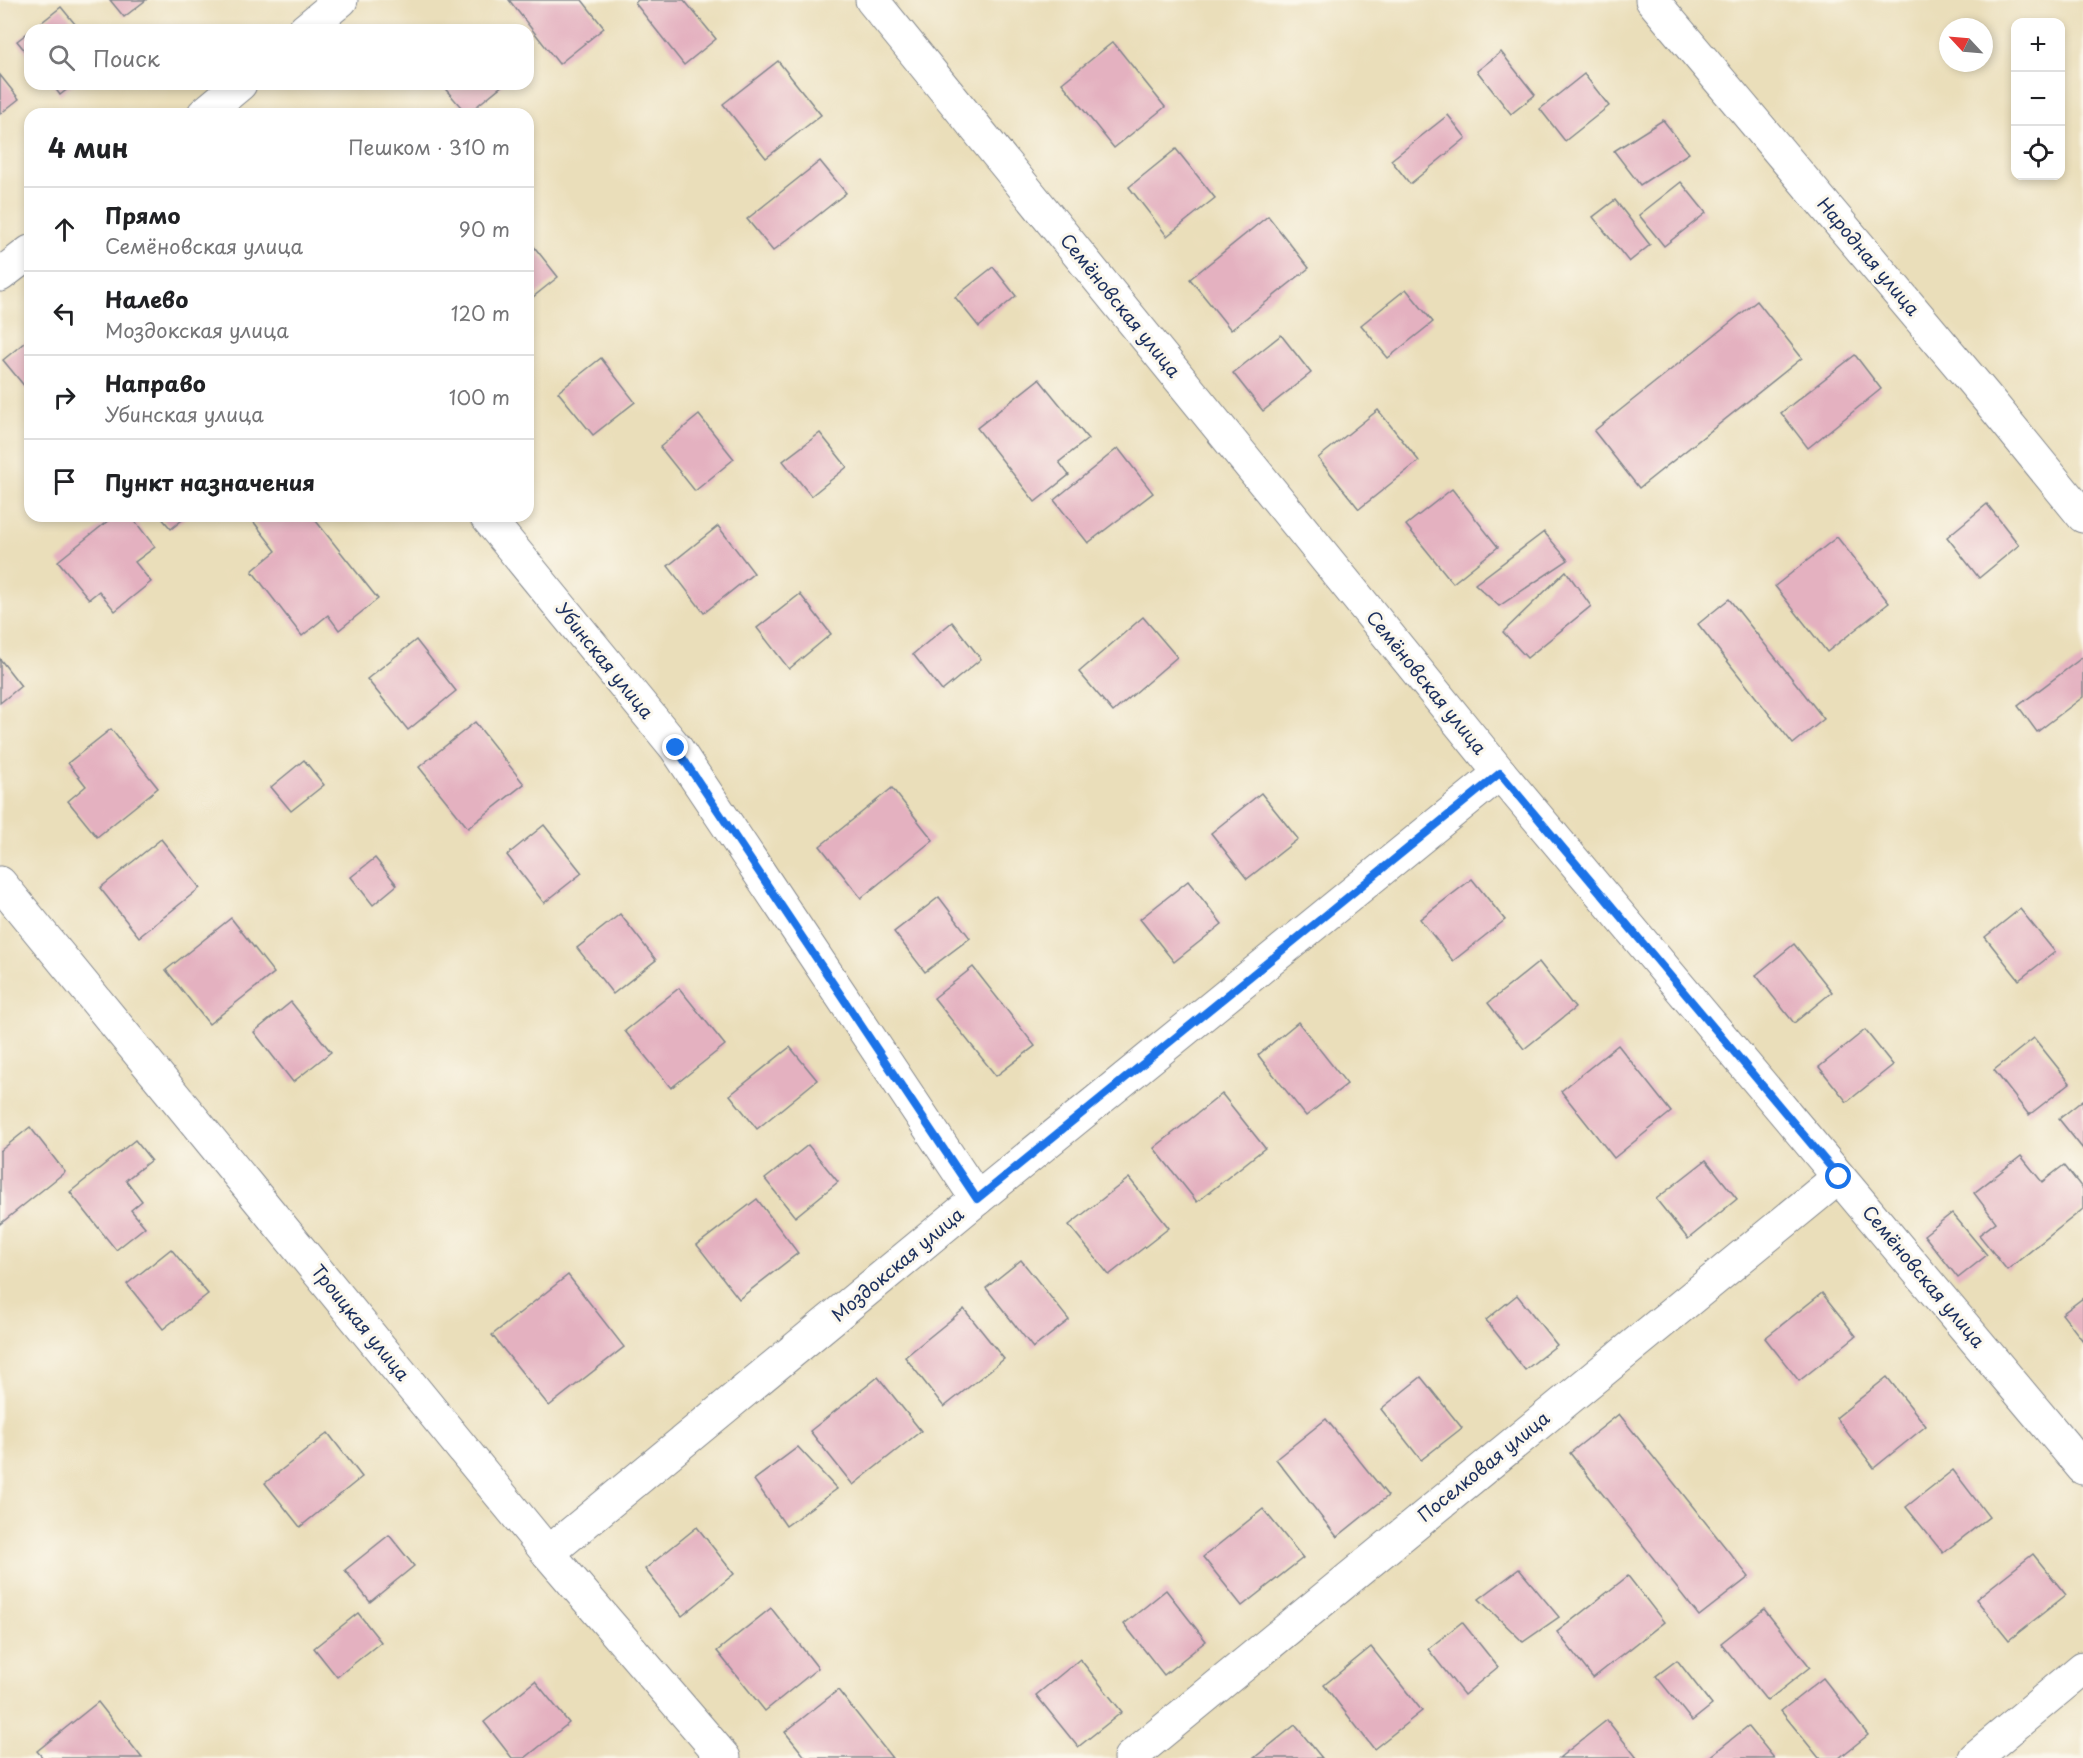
<!DOCTYPE html>
<html lang="ru">
<head>
<meta charset="utf-8">
<style>
	:root { --surface:#fff; --page:#f2f2f2; --text:#202124; --muted:#757577; --line:#e0e0e0 }
	body { margin:0; font-family:"Playpen Sans",sans-serif; background:var(--page); color:var(--text) }
	.controls { position:absolute; right:18px; top:18px; display:grid; overflow:hidden; border-radius:12px; box-shadow:0 3px 9px #0003 }
	.controls button { width:54px; height:54px; display:grid; place-items:center; padding:0; border:0; border-bottom:2px solid var(--line); background:var(--surface); color:var(--text); font:30px sans-serif }
	.compass { position:absolute; left:1939px; top:18px; width:54px; height:54px; border-radius:50%; background:var(--surface); box-shadow:0 3px 9px #0003; rotate:296deg }
	.stop { position:absolute; width:18px; height:18px; margin:-14px; border:4px solid #1a73e8; border-radius:50%; background:#fff }
	.stop.end { background:#1a73e8; border-color:#fff; box-shadow:0 2px 6px #0008 }
	.list { margin:0; padding:0; list-style:none }
	h2 { display:flex; justify-content:space-between; align-items:center; height:78px; margin:0; padding:0 24px; font-size:26px }
	h2 small { font-size:20px; font-weight:400; color:var(--muted) }
	.list li { display:grid; grid-template-columns:39px 1fr auto; gap:18px; align-items:center; box-sizing:border-box; height:84px; padding:0 24px; border-top:2px solid var(--line) }
	.list b { display:block; font-size:22px; white-space:nowrap }
	.list p { margin:0; font-size:20px; white-space:nowrap; color:var(--muted) }
	.list em { font-size:20px; font-style:normal; color:var(--muted) }
	.icon { flex:none; width:33px; height:33px; fill:none; stroke:currentColor; stroke-width:2; stroke-linecap:round; stroke-linejoin:round }
	.map { position:relative; flex:none; width:2083px; height:1758px; overflow:hidden }
	.search { position:absolute; background:var(--surface); box-shadow:0 3px 9px #0003; left:24px; top:24px; width:510px; height:66px; display:flex; align-items:center; gap:15px; box-sizing:border-box; padding:0 21px; border-radius:18px; color:var(--muted); font-size:22px }
	.panel { position:absolute; background:var(--surface); box-shadow:0 3px 9px #0003; left:24px; top:108px; width:510px; height:414px; border-radius:18px }
	.map>svg:first-child { display:block }
	.building { fill:#e4b1c0 }
	.lines { fill:none; stroke-linecap:round; stroke-linejoin:round }
	.minor-casing { stroke:#82868c; stroke-width:35 }
	.minor { stroke:#fff; stroke-width:33 }
	.route { stroke:#1a73e8; stroke-width:8 }
	.labels { text-anchor:middle; stroke-width:6; stroke-linejoin:round; paint-order:stroke }
	.street-label { font-size:18px; fill:#1b2f5e; stroke:#fbf7ec }
</style>
</head>
<body>
<div class="map">
<svg width="2083" height="1758" viewBox="0 0 2083 1758">
	<rect width="100%" height="100%" fill="#fbf7ec"/>
	<filter id="ink" filterUnits="userSpaceOnUse"><feTurbulence type="fractalNoise" baseFrequency=".0167" numOctaves="2"/><feDisplacementMap in="SourceGraphic" scale="12" xChannelSelector="R" yChannelSelector="G"/><feConvolveMatrix kernelMatrix="1 2 1 2 8 2 1 2 1" color-interpolation-filters="sRGB"/></filter>
	<filter id="wash" filterUnits="userSpaceOnUse"><feTurbulence type="fractalNoise" baseFrequency=".008" numOctaves="4" result="noise"/><feDisplacementMap in="SourceGraphic" scale="24" xChannelSelector="R" yChannelSelector="G"/><feGaussianBlur stdDeviation="1.35" result="paint"/><feColorMatrix in="noise" values="0 0 0 0 0 0 0 0 0 0 0 0 0 0 0 0 0 1.4 0 .05"/><feComposite in="paint" operator="in"/></filter>
	<g filter="url(#wash)">
		<rect width="100%" height="100%" fill="#eadeba"/>
		<g id="blocks">
			<g class="building">
				<polygon points="110,0 146,0 124,17"/>
				<polygon points="509,0 582,0 604,28 559,64"/>
				<polygon points="638,0 684,0 716,39 684,65 635,3"/>
				<polygon points="61,7 80,30 32,30"/>
				<polygon points="30,31 30,57 17,41"/>
				<polygon points="1113,42 1165,107 1114,148 1062,83"/>
				<polygon points="1501,52 1535,95 1511,114 1477,71"/>
				<polygon points="778,61 821,115 766,158 723,104"/>
				<polygon points="1584,74 1609,106 1565,141 1540,109"/>
				<polygon points="0,75 19,99 0,114"/>
				<polygon points="52,84 74,84 60,95"/>
				<polygon points="441,84 504,84 467,114"/>
				<polygon points="1448,115 1466,138 1410,184 1391,160"/>
				<polygon points="1663,120 1689,153 1640,185 1614,151"/>
				<polygon points="1176,149 1215,198 1167,236 1129,187"/>
				<polygon points="820,161 846,193 773,251 747,219"/>
				<polygon points="1681,182 1706,213 1664,246 1639,215"/>
				<polygon points="1615,200 1650,245 1629,262 1593,217"/>
				<polygon points="1268,216 1309,268 1231,330 1190,279"/>
				<polygon points="528,239 558,277 528,301"/>
				<polygon points="993,267 1016,296 979,327 955,297"/>
				<polygon points="1406,289 1433,322 1388,358 1361,325"/>
				<polygon points="1757,301 1802,358 1639,488 1594,431"/>
				<polygon points="1281,335 1311,373 1263,411 1233,373"/>
				<polygon points="30,338 30,385 26,388 3,360"/>
				<polygon points="1855,355 1881,389 1808,448 1781,413"/>
				<polygon points="601,358 635,402 593,435 558,392"/>
				<polygon points="1039,379 1088,439 1059,462 1069,475 1035,502 977,428"/>
				<polygon points="1378,410 1419,461 1359,509 1318,458"/>
				<polygon points="699,415 734,459 695,491 660,447"/>
				<polygon points="820,433 847,467 811,496 783,461"/>
				<polygon points="1118,448 1153,493 1088,543 1054,500"/>
				<polygon points="1452,489 1498,547 1453,583 1406,525"/>
				<polygon points="1987,504 2019,545 1979,578 1947,537"/>
				<polygon points="114,516 131,516 155,547 135,562 151,582 115,611 99,591 89,599 58,561"/>
				<polygon points="160,516 187,516 171,529"/>
				<polygon points="259,516 312,516 378,599 339,630 328,615 302,636 252,571 276,551 253,521"/>
				<polygon points="718,526 754,573 704,613 668,566"/>
				<polygon points="1544,532 1568,560 1499,606 1475,584"/>
				<polygon points="1837,537 1889,603 1827,652 1775,586"/>
				<polygon points="1566,571 1591,606 1527,658 1503,632"/>
				<polygon points="800,594 831,634 789,669 757,628"/>
				<polygon points="1729,599 1824,719 1793,744 1698,624"/>
				<polygon points="1143,617 1177,657 1113,712 1079,672"/>
				<polygon points="952,622 981,659 942,691 913,654"/>
				<polygon points="416,640 456,691 408,730 367,679"/>
				<polygon points="2083,657 2083,697 2037,732 2018,706"/>
				<polygon points="0,659 21,686 0,703"/>
				<polygon points="475,722 524,784 468,828 419,767"/>
				<polygon points="111,729 158,788 97,837 68,801 86,786 68,763"/>
				<polygon points="304,760 324,785 291,811 271,787"/>
				<polygon points="892,788 933,840 861,898 820,846"/>
				<polygon points="1261,793 1298,839 1247,879 1211,833"/>
				<polygon points="544,825 582,873 544,903 507,855"/>
				<polygon points="161,839 200,888 139,937 100,888"/>
				<polygon points="375,858 397,885 373,905 351,877"/>
				<polygon points="1472,879 1505,920 1453,961 1420,919"/>
				<polygon points="1188,881 1222,924 1174,962 1140,919"/>
				<polygon points="939,897 970,938 925,972 894,932"/>
				<polygon points="2020,909 2055,952 2019,980 1985,937"/>
				<polygon points="620,914 656,960 613,994 577,948"/>
				<polygon points="231,918 274,973 209,1024 166,970"/>
				<polygon points="1794,944 1832,992 1794,1023 1756,975"/>
				<polygon points="1539,962 1575,1008 1524,1049 1488,1003"/>
				<polygon points="973,967 1035,1046 996,1076 934,998"/>
				<polygon points="679,988 725,1045 671,1088 625,1031"/>
				<polygon points="291,1002 331,1052 293,1082 254,1032"/>
				<polygon points="1298,1022 1347,1084 1306,1116 1258,1055"/>
				<polygon points="1865,1030 1893,1065 1847,1102 1819,1067"/>
				<polygon points="2034,1038 2070,1083 2029,1115 1994,1070"/>
				<polygon points="1618,1045 1671,1112 1614,1158 1561,1091"/>
				<polygon points="790,1047 817,1080 757,1129 730,1095"/>
				<polygon points="1222,1094 1265,1148 1197,1202 1154,1148"/>
				<polygon points="2083,1100 2083,1149 2059,1119"/>
				<polygon points="30,1127 65,1172 0,1224 0,1151"/>
				<polygon points="135,1140 151,1160 126,1180 142,1201 131,1210 145,1227 116,1250 70,1192"/>
				<polygon points="808,1145 838,1182 795,1217 765,1179"/>
				<polygon points="2021,1156 2042,1182 2064,1165 2083,1189 2083,1209 2007,1270 1979,1235 1996,1222 1974,1193"/>
				<polygon points="1706,1160 1737,1199 1688,1239 1656,1199"/>
				<polygon points="1129,1178 1169,1228 1109,1275 1069,1225"/>
				<polygon points="757,1199 798,1253 739,1299 697,1245"/>
				<polygon points="1952,1213 1987,1255 1958,1278 1924,1235"/>
				<polygon points="171,1249 208,1294 163,1329 127,1284"/>
				<polygon points="1021,1260 1069,1320 1033,1348 986,1288"/>
				<polygon points="568,1275 624,1347 549,1406 492,1335"/>
				<polygon points="1822,1293 1856,1336 1799,1381 1765,1338"/>
				<polygon points="1517,1295 1557,1345 1525,1370 1486,1320"/>
				<polygon points="2083,1298 2083,1341 2062,1314"/>
				<polygon points="964,1309 1004,1359 944,1407 905,1357"/>
				<polygon points="878,1377 921,1431 853,1485 810,1431"/>
				<polygon points="1421,1377 1462,1428 1421,1460 1381,1409"/>
				<polygon points="1887,1377 1926,1426 1874,1468 1836,1418"/>
				<polygon points="1619,1414 1749,1577 1699,1616 1570,1453"/>
				<polygon points="1326,1419 1388,1496 1337,1537 1276,1459"/>
				<polygon points="328,1433 362,1477 300,1527 265,1483"/>
				<polygon points="798,1447 837,1489 786,1526 754,1480"/>
				<polygon points="1953,1470 1989,1517 1943,1553 1906,1507"/>
				<polygon points="1263,1509 1303,1558 1242,1606 1203,1557"/>
				<polygon points="697,1527 734,1574 682,1616 645,1569"/>
				<polygon points="389,1535 414,1566 370,1602 345,1570"/>
				<polygon points="2033,1554 2066,1595 2009,1640 1976,1599"/>
				<polygon points="1519,1569 1559,1617 1523,1642 1479,1599"/>
				<polygon points="1628,1576 1664,1622 1593,1678 1557,1632"/>
				<polygon points="1166,1590 1206,1641 1164,1675 1124,1624"/>
				<polygon points="771,1608 818,1668 765,1711 717,1651"/>
				<polygon points="1764,1609 1810,1667 1767,1701 1721,1643"/>
				<polygon points="358,1613 381,1642 337,1677 314,1648"/>
				<polygon points="1462,1622 1498,1667 1464,1695 1428,1649"/>
				<polygon points="1371,1647 1422,1711 1374,1749 1324,1685"/>
				<polygon points="1080,1659 1122,1712 1078,1747 1036,1695"/>
				<polygon points="1677,1660 1712,1705 1692,1721 1656,1676"/>
				<polygon points="1823,1678 1868,1735 1839,1758 1819,1758 1781,1711"/>
				<polygon points="535,1681 569,1723 525,1758 512,1758 484,1722"/>
				<polygon points="838,1690 892,1758 806,1758 785,1732"/>
				<polygon points="98,1702 142,1758 43,1758 37,1751"/>
				<polygon points="1607,1720 1637,1758 1559,1758"/>
				<polygon points="1295,1725 1322,1758 1254,1758"/>
				<polygon points="1748,1726 1774,1758 1708,1758"/>
			</g>
		</g>
	</g>
	<g filter="url(#ink)">
		<use href="#blocks" fill-opacity="0" stroke="#82868c" stroke-width="1.5"/>
		<g class="lines">
			<defs>
				<g id="minor">
					<polyline points="872,0 1500,773 2083,1468"/>
					<polyline points="1652,0 1986,397 2083,516"/>
					<polyline points="305,30 341,0"/>
					<polyline points="204,114 240,84"/>
					<polyline points="0,275 30,252"/>
					<polyline points="486,516 676,748 977,1199"/>
					<polyline points="0,883 548,1553 724,1758"/>
					<polyline points="548,1553 977,1199 1500,773"/>
					<polyline points="1130,1758 1839,1177"/>
					<polyline points="1975,1758 2083,1668"/>
				</g>
			</defs>
			<use href="#minor" class="minor-casing"/>
			<use href="#minor" class="minor"/>
		</g>
	</g>
	<g class="lines" filter="url(#ink)">
		<polyline class="route" points="676,748 977,1199 1500,773 1839,1177"/>
	</g>
	<g class="labels">
		<g class="street-label">
			<text transform="translate(1868 257) rotate(50)" y="6">Народная улица</text>
			<text transform="translate(1120 306) rotate(51)" y="6">Семёновская улица</text>
			<text transform="translate(604 661) rotate(51)" y="6">Убинская улица</text>
			<text transform="translate(1426 683) rotate(51)" y="6">Семёновская улица</text>
			<text transform="translate(898 1265) rotate(-40)" y="6">Моздокская улица</text>
			<text transform="translate(1923 1277) rotate(50)" y="6">Семёновская улица</text>
			<text transform="translate(360 1323) rotate(51)" y="6">Троицкая улица</text>
			<text transform="translate(1484 1467) rotate(-39)" y="6">Поселковая улица</text>
		</g>
	</g>
</svg>
<div class="controls">
<button>+</button>
<button>−</button>
<button><svg class="icon" aria-label="locate" viewBox="0 0 24 24"><circle cx="12" cy="12" r="6"/><path d="M12 2v4M12 18v4M2 12h4M18 12h4"/></svg></button>
</div>
<svg class="compass" viewBox="-18 -18 36 36"><path d="M0-13l5 13h-10z" fill="#e53935"/><path d="M0 13l5-13h-10z" fill="#757577"/></svg>
<div class="stop" style="left:1839px;top:1177px"></div>
<div class="stop end" style="left:676px;top:748px"></div>
<div class="search"><svg class="icon" aria-label="search" viewBox="0 0 24 24"><circle cx="10" cy="10" r="6"/><path d="M15 15l6 6"/></svg>Поиск</div>
<section class="panel">
<h2>4 мин<small>Пешком · 310 m</small></h2>
<ul class="list">
<li><svg class="icon" aria-label="ahead" viewBox="0 0 24 24"><path d="M12 20V5M6 11l6-6 6 6"/></svg><div><b>Прямо</b><p>Семёновская улица</p></div><em>90 m</em></li>
<li><svg class="icon" aria-label="left" viewBox="0 0 24 24"><path d="M17 20v-9H6M10 6l-5 5 5 5"/></svg><div><b>Налево</b><p>Моздокская улица</p></div><em>120 m</em></li>
<li><svg class="icon" aria-label="right" viewBox="0 0 24 24"><path d="M7 20v-9h11M14 6l5 5-5 5"/></svg><div><b>Направо</b><p>Убинская улица</p></div><em>100 m</em></li>
<li><svg class="icon" aria-label="arrive" viewBox="0 0 24 24"><path d="M6 21V4h12l-3 4 3 4H6"/></svg><div><b>Пункт назначения</b></div></li>
</ul>
</section>
</div>
</body>
</html>
